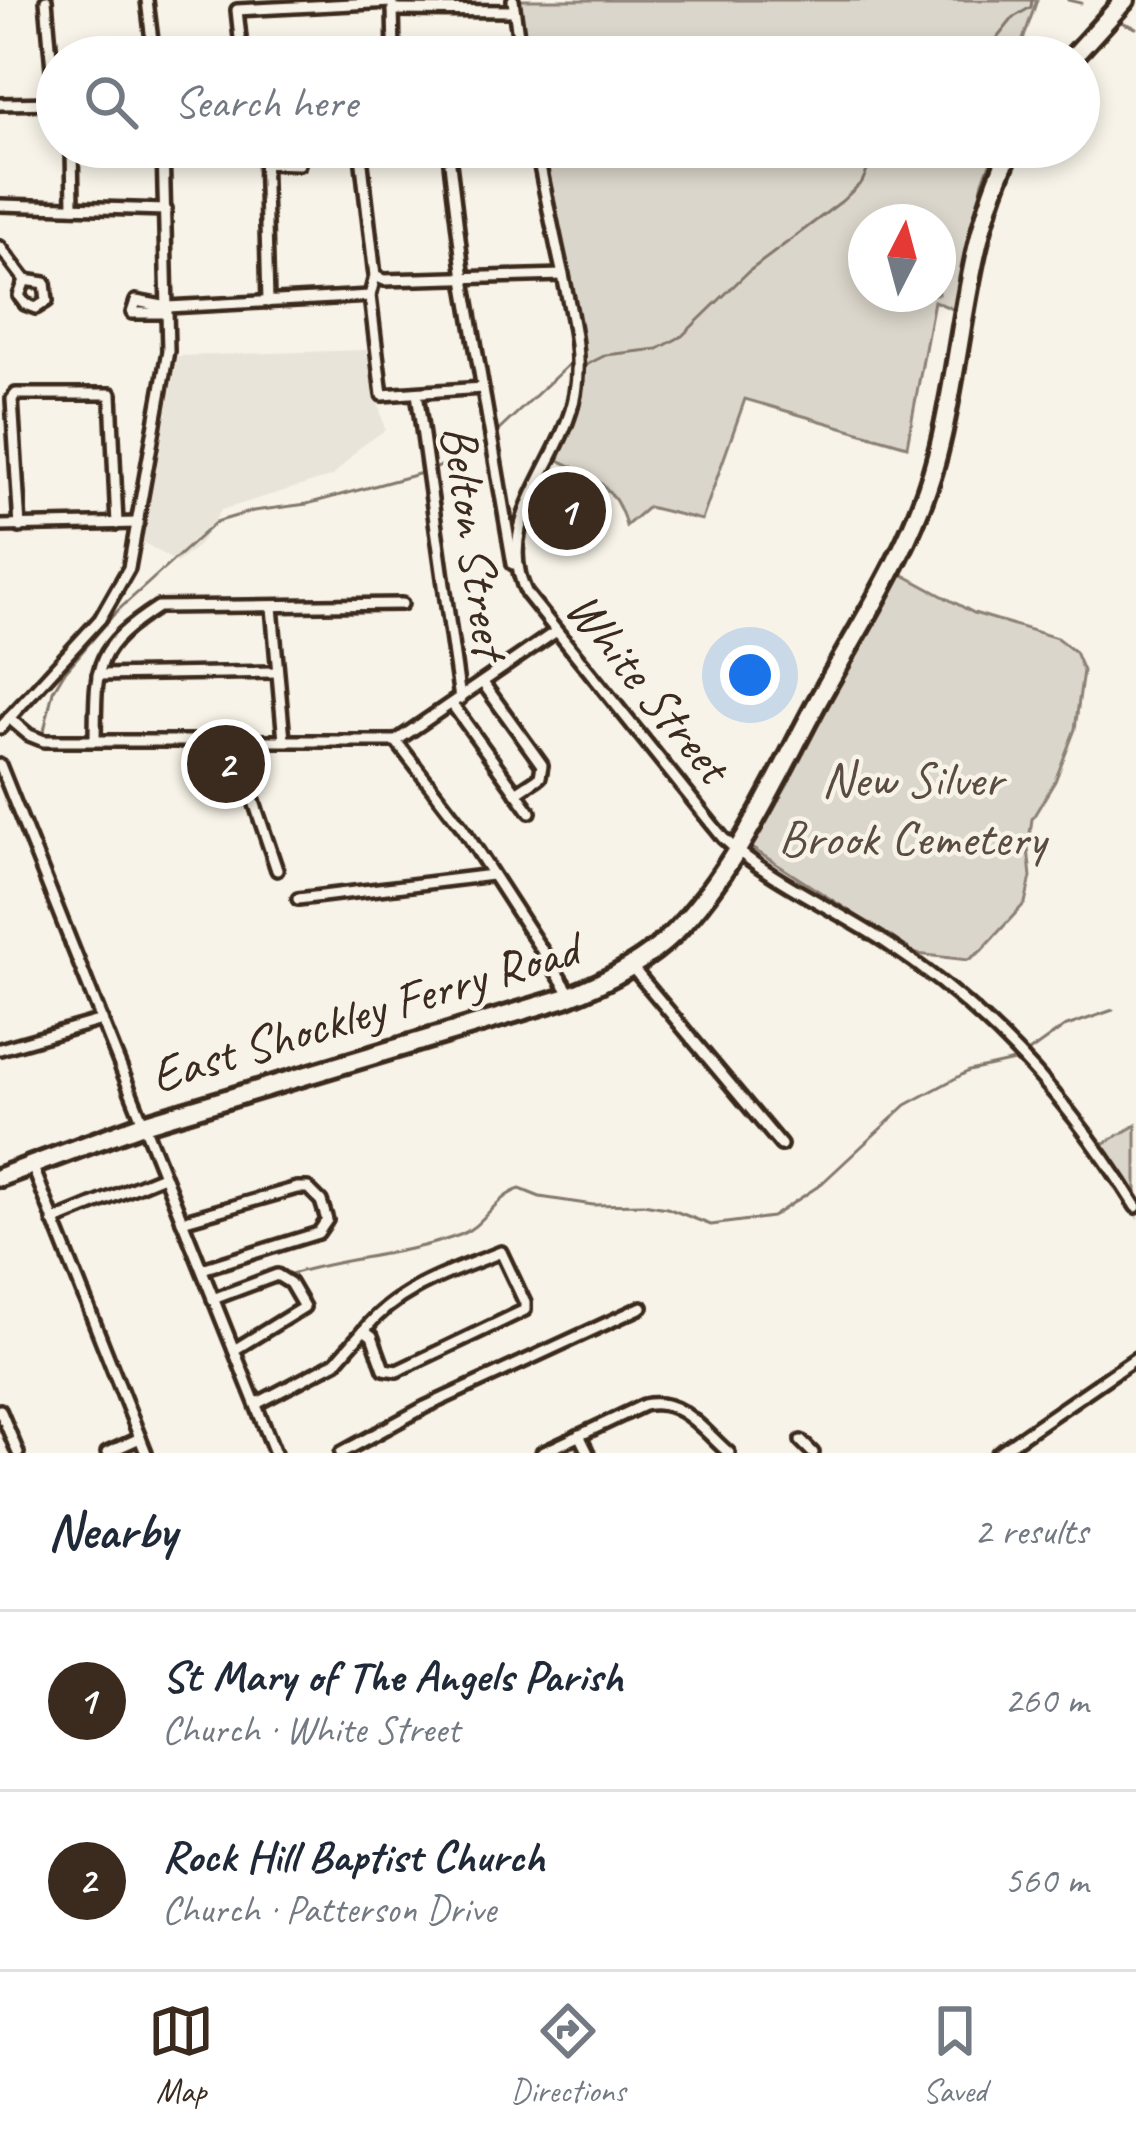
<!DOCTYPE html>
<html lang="en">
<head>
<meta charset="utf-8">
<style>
	:root { --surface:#fff; --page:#f6f6f7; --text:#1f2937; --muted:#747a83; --line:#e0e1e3; --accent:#3b2a1e }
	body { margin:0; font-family:Caveat,sans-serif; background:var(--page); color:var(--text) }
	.compass { position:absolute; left:848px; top:204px; width:108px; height:108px; border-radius:50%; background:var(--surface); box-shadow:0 6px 18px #0003; rotate:6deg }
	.you { position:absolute; left:750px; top:675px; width:42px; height:42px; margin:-30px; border:9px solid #fff; border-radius:50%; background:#1a73e8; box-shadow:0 0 0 18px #1a73e833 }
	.badge { display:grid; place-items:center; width:78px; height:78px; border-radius:50%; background:var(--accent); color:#fff; font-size:39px; font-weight:700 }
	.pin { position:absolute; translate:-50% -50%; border:6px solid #fff; box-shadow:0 3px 12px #0006 }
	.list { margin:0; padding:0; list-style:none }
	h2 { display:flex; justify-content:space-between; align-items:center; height:156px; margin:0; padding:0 48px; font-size:51px }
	h2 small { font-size:39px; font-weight:400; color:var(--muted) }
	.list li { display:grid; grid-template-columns:78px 1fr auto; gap:36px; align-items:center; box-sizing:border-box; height:180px; padding:0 48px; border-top:3px solid var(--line) }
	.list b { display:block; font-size:45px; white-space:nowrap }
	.list p { margin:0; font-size:39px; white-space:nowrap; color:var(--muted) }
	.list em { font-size:39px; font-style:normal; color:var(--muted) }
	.icon { flex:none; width:66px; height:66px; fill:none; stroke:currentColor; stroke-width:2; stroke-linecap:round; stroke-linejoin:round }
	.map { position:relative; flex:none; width:1136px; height:1453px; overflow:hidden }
	.search { position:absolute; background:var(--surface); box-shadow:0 6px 18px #0003; left:36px; right:36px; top:36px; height:132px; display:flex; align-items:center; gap:30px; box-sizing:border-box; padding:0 42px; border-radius:66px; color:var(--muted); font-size:45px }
	.sheet { height:516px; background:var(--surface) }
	nav { display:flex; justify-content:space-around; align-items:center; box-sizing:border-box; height:168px; border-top:3px solid var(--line); background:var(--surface); font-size:33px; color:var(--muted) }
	nav a { display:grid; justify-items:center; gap:6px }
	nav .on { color:var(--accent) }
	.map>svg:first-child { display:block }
	.built { fill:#e9e4d9 }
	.green { fill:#dbd6cb; stroke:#8b8074; stroke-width:3; fill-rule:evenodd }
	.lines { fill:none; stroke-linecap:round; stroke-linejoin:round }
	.stream { stroke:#84786c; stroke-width:3 }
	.minor-casing { stroke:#3b2a1e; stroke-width:18 }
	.highway-casing { stroke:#3b2a1e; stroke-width:26 }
	.minor { stroke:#f7f3e8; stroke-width:9 }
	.highway { stroke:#f7f3e8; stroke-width:16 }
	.labels { text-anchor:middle; stroke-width:9; stroke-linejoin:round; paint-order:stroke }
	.street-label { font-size:51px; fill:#3b2a1e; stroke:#f7f3e8 }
	.park-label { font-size:51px; fill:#5b4c41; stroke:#f7f3e8 }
</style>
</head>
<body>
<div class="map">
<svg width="1136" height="1453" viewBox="0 0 1136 1453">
	<rect width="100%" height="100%" fill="#f7f3e8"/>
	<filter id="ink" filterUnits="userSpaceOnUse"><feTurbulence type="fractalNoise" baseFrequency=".00833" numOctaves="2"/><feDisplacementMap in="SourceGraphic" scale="24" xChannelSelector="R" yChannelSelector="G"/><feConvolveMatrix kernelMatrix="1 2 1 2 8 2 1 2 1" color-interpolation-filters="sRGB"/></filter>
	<g filter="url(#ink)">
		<polygon class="built" points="366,350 385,430 358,449 333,476 221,510 199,545 177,563 143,542 177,356"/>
		<g class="green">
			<polygon points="516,0 1037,0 1017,57 525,57"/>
			<path d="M 539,147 L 997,147 L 983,181 L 957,311 L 934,301 L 907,446 L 745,399 L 702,520 L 648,507 L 626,526 C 617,487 592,475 558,460 C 608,355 556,254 539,147 ZM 866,222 L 938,222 L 938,294 L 866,294 Z"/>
			<polygon points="900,573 974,613 1057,638 1075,652 1083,671 1075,729 1055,781 1032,819 1028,848 1031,877 1025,903 981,951 968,960 916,954 750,847"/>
			<polygon points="1136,1125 1136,1214 1098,1147"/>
		</g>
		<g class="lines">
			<g class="stream">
				<polyline points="1068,0 1081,3"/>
				<polyline points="1116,20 1136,28"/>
				<polyline points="982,57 1014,17 1031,7 1032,0"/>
				<polyline points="586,365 606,355 658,349 682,336 748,272 842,201 862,182 878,147"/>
				<polyline points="497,432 569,364"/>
				<polyline points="435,469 486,442"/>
				<polyline points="44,731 53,691 63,674 115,613 216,522 253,511 307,504 422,473"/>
				<polyline points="1029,1052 1064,1027 1113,1010"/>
				<path d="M 291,1274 C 346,1257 405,1255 460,1235 C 484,1226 494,1197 520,1189 L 540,1197 L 593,1205 L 643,1204 L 667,1208 L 711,1225 L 772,1217 L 820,1185 L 906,1105 L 969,1071 L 1014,1061"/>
			</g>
			<defs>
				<g id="minor">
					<polyline points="46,0 55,103"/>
					<polyline points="147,0 154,57"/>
					<polyline points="513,0 521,57"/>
					<polyline points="393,5 394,57"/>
					<polyline points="393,10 514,11"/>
					<polyline points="242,57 237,10 392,2"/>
					<polyline points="0,104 57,103"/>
					<polyline points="72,147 73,207"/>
					<polyline points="264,147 268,302"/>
					<polyline points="360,147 375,276 384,280 563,275"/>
					<polyline points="448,147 464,279 513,564"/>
					<path d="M 536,147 C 545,190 553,232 563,275 C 571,315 582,352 575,394 C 563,462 491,523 527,594 L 723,838 C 770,881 832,907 885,942 C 989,1010 1071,1102 1136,1207"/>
					<polyline points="265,163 299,164 301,147"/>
					<polyline points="0,205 166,210"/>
					<polyline points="0,247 25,280 45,283 47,301 36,308 25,304 19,296 25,280"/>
					<polyline points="375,276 370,296 382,395 482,388"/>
					<polyline points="168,307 161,313 132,313 136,301 168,307 370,296"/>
					<polyline points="417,393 460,699"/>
					<polyline points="0,526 138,523"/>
					<polyline points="20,527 12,399 16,394 111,394 117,524"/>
					<polyline points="272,607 284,740"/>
					<polyline points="98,675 277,672"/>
					<polyline points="483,683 542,765 540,777 516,793"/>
					<polyline points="452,704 530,812"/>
					<polyline points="9,718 29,735 44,741 396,741 555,632"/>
					<polyline points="0,728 100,619 129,568 168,351 163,147"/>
					<path d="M 95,740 C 96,666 92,650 158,607 L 402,604"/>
					<polyline points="396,741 462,827 571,995"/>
					<polyline points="234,742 277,870"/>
					<polyline points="0,765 275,1453"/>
					<polyline points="298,899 492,875"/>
					<polyline points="631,966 781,1145"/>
					<polyline points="0,1049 102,1020"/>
					<polyline points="32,1165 146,1453"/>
					<polyline points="53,1221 163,1176"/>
					<polyline points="182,1221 297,1188 308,1188 321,1201 327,1220 318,1233 202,1269"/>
					<path d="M 501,1252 L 525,1303 L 525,1310 L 397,1371 L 384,1369 L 372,1336 L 364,1330 C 399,1287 452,1272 501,1252 Z"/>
					<polyline points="213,1299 277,1275 290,1283 304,1307 234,1350"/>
					<polyline points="256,1404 336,1362 364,1330"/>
					<polyline points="0,1410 18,1453"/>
					<polyline points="579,1435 588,1453"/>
					<polyline points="801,1441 813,1453"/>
					<polyline points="107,1453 140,1438"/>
					<polyline points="341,1453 425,1407 642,1307"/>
					<path d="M 542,1453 L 644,1405 C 682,1397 703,1431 729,1453"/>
					<polyline points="998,1453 1136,1358"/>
				</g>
				<g id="highway">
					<polyline points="1073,57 1125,0"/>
					<path d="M 0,1177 L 143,1124 L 565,998 C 604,983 644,963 674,933 C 736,869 776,779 818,701 C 861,623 915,543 937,456 C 964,354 964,243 1012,147"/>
				</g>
			</defs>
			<use href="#minor" class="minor-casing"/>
			<use href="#highway" class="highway-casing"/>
			<use href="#minor" class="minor"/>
			<use href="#highway" class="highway"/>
		</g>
	</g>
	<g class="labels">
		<g class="street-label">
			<text transform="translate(476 541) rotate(82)" y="18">Belton Street</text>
			<text transform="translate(649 686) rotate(51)" y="18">White Street</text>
			<text transform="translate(364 1011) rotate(-17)" y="18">East Shockley Ferry Road</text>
		</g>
		<g class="park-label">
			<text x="912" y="796">New Silver<tspan x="912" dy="59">Brook Cemetery</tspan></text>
		</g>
	</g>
</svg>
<svg class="compass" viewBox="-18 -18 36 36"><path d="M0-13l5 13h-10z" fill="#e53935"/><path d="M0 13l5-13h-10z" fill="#747a83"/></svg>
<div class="you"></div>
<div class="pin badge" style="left:567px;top:511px">1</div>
<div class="pin badge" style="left:226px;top:764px">2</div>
<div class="search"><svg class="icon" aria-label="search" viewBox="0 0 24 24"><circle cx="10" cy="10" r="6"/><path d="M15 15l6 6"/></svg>Search here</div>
</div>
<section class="sheet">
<h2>Nearby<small>2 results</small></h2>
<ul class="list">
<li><span class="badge">1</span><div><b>St Mary of The Angels Parish</b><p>Church · White Street</p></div><em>260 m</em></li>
<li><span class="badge">2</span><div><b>Rock Hill Baptist Church</b><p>Church · Patterson Drive</p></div><em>560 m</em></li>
</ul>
</section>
<nav>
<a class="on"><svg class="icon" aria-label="map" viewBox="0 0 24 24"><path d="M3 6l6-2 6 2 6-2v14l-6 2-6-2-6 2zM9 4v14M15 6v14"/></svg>Map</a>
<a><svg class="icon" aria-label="directions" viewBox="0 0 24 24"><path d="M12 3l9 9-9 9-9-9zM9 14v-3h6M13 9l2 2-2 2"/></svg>Directions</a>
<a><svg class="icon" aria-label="saved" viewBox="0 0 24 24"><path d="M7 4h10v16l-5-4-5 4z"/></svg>Saved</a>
</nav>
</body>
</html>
